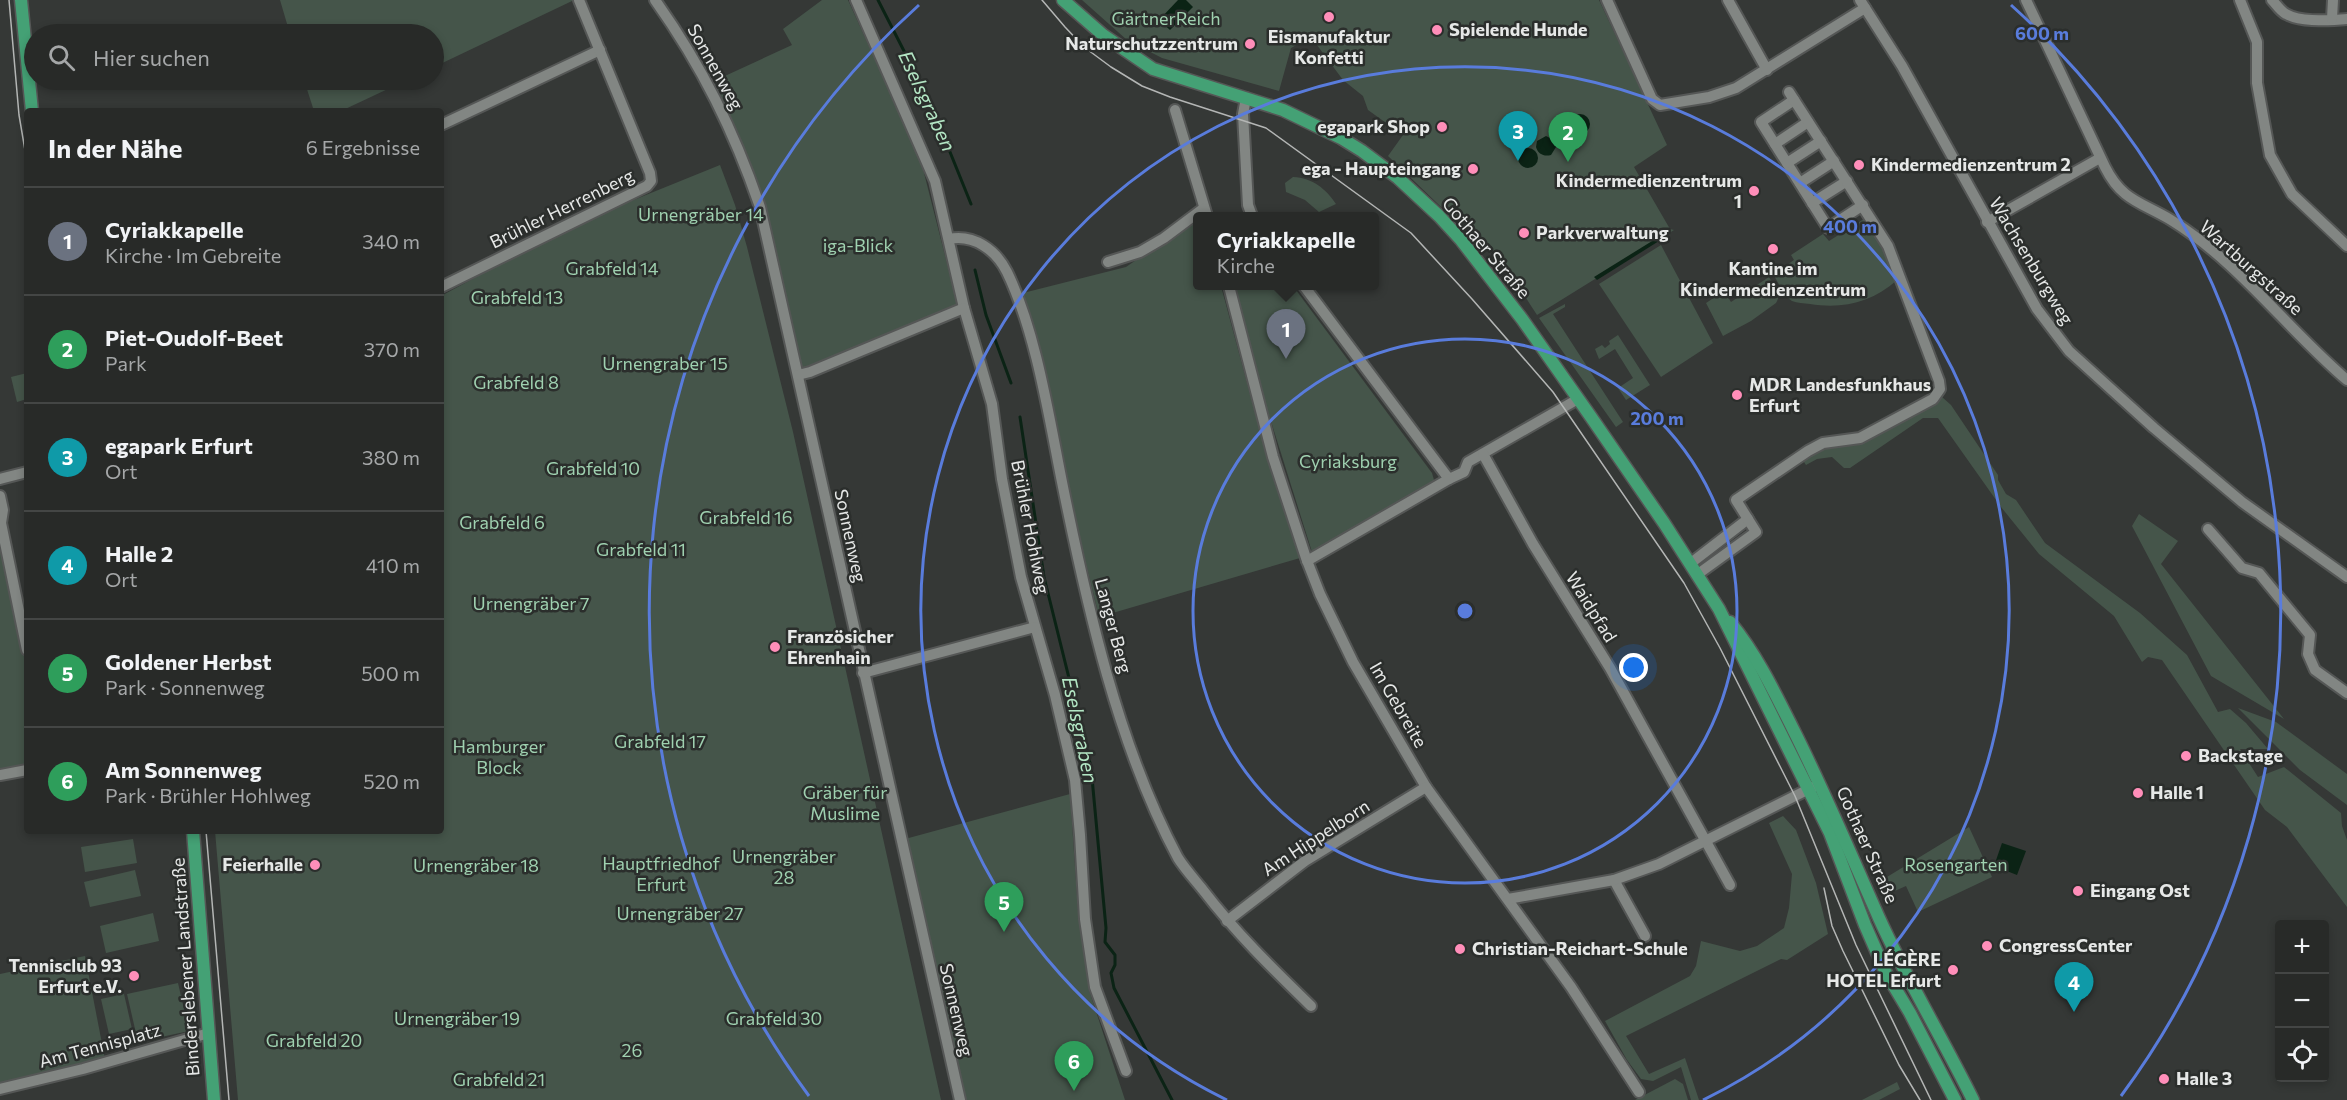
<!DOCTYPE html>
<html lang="de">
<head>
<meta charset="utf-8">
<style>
	:root { --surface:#282a28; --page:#343634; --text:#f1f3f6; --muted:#a5a7a8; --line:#444645; --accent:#d6ab8b }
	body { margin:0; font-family:Commissioner,sans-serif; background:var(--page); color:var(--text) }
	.controls { position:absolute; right:18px; bottom:18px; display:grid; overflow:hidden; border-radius:6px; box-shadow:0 3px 9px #0003 }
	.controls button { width:54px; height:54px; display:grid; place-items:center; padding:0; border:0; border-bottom:2px solid var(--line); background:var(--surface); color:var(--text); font:30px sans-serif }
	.you { position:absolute; left:1634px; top:668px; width:21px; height:21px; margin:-15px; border:4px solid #fff; border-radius:50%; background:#1a73e8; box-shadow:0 0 0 9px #1a73e833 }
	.badge { display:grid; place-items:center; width:39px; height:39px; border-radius:50%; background:var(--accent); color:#fff; font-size:20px; font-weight:700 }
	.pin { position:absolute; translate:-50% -50px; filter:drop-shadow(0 2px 3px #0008) }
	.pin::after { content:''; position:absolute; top:32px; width:21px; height:18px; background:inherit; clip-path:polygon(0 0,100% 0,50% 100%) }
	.popup { position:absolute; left:1193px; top:212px; width:186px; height:78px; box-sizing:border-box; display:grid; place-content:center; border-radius:6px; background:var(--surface); filter:drop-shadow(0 2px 4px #0005); font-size:20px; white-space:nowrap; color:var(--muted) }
	.popup b { font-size:22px; color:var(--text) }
	.popup::after { content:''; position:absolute; left:50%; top:100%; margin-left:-12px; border:12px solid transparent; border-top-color:var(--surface) }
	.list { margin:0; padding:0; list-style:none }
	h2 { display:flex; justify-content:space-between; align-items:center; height:78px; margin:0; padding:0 24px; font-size:26px }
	h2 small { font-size:20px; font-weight:400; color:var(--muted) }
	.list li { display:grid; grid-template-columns:39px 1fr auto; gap:18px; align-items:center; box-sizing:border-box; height:108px; padding:0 24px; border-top:2px solid var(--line) }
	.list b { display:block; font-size:22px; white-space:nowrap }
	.list p { margin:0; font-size:20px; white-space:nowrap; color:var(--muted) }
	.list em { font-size:20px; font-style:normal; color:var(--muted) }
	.icon { flex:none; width:33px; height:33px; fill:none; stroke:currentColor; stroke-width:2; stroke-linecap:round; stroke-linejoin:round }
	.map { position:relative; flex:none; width:2347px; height:1100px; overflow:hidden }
	.search { position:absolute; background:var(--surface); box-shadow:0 3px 9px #0003; left:24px; top:24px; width:420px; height:66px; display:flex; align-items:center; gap:15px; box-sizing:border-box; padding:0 21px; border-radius:33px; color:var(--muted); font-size:22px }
	.panel { position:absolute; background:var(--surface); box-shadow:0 3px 9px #0003; left:24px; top:108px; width:420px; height:726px; border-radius:6px }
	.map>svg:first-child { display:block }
	.green { fill:#45554a }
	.water { fill:#0b2315 }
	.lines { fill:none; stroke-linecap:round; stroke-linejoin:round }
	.stream { stroke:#0b2315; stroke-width:3 }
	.minor-casing { stroke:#555756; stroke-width:14 }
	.major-casing { stroke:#555756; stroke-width:15 }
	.minor { stroke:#828683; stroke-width:10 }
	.major { stroke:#44a175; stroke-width:12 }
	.tram { stroke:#b4b6b5; stroke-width:1.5 }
	.ring { fill:none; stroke:#597cdc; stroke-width:3 }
	.poi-dot { fill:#ff8eb9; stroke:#2b2e2c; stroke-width:2 }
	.labels { text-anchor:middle; stroke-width:5; stroke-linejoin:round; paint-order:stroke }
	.park-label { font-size:18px; fill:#9fd1b0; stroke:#2b2e2c }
	.poi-label { font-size:18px; font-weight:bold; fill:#e6e8e7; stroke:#2b2e2c; text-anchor:start }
	.street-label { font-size:18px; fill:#e6e8e7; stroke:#2b2e2c }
	.water-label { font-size:20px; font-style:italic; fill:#b3e6c4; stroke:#2b2e2c }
	.centre { fill:#597cdc; stroke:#2b2e2c; stroke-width:3 }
	.ring-label { font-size:18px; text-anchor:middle; font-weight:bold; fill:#597cdc; stroke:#2b2e2c; stroke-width:5; stroke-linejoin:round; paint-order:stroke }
</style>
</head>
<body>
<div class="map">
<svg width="2347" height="1100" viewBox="0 0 2347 1100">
	<rect width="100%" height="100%" fill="#353836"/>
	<g class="green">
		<polygon points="280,0 572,0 572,1 434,67 434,34 290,34"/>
		<path d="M 822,0 L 848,0 L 921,161 L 957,303 L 954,308 L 806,370 L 801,368 C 786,302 775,233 752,169 C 741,138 728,110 714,81 L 792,45 L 783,29 Z"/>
		<path d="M 1082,0 L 1599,0 L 1667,145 L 1634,167 L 1670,229 L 1674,230 L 1537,315 C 1517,284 1499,253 1472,227 L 1466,231 L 1388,156 L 1403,135 L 1368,110 L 1363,96 L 1343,80 L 1311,37 L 1291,48 L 1279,91 L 1162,58 L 1127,40 Z"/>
		<polygon points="304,80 407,80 341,111 314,111"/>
		<polygon points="720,165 735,205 747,247 793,432 941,1100 238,1100 215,831 441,831 441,296 543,241 599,214"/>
		<path d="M 1293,177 C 1313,178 1326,189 1336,204 L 1319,212 L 1305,200 L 1286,192 L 1285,183 Z"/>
		<path d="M 1867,217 L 1876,232 L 1897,280 C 1872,303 1842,309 1810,304 C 1804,303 1797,303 1792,301 C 1784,296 1778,282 1773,274 L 1794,260 L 1791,255 L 1823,234 L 1829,241 Z"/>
		<polygon points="1197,218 1198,286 1221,286 1265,450 1300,558 1099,617 1076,522 1050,391 1023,293 1126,267"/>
		<polygon points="1661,245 1713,343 1661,377 1599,284"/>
		<path d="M 1769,277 C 1774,286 1782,294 1776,303 L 1751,321 L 1723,336 L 1706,303 L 1724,291 L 1731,302 Z"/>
		<polygon points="1234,286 1293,286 1432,473 1434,480 1430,486 1312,552 1264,399"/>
		<polygon points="1565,304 1565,307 1553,314 1623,422 1616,427 1539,318"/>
		<polygon points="1618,335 1650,385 1626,400 1618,388 1633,378 1615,349 1599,359 1595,349 1602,345 1605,348 1610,344 1609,341"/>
		<polygon points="27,373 27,399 17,402 11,377"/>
		<polygon points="1942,397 1951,405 1998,475 1998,480 2006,494 2016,500 2045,543 2140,613 2187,655 2218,712 2230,709 2246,723 2268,749 2240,749 2258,777 2284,767 2341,813 2342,826 2347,840 2347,907 2287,827 2265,810 2162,660 2148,657 2142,662 2114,616 2039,554 2001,507 1938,418 1923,418 1850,468 1844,468 1832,457 1817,459 1806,465 1802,459 1817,450 1856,444 1871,438"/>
		<polygon points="2139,514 2178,541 2161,564 2284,719 2211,676 2132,526"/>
		<polygon points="0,541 27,670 27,767 0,772"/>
		<polygon points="2238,708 2276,722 2347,774 2347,805 2300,770"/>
		<polygon points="1070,794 1078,911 1089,990 1125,1100 965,1100 905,839"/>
		<polygon points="1783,816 1796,830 1816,883 1828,934 1787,960 1781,959 1626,1036 1649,1074 1685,1058 1699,1100 1691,1100 1681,1067 1653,1081 1641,1079 1627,1060 1605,1021 1690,976 1696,966 1701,941 1740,951 1757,946 1784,928 1789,908 1792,874 1769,823"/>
		<polygon points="1969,827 1992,877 1918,912 1906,886 1888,894 1882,880"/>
		<polygon points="133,839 137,863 85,872 81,847"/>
		<polygon points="135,870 141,896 90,907 84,882"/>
		<polygon points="153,913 159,941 106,953 100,926"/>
		<polygon points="85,956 105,1059 0,1085 0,974"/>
		<polygon points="178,983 189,1031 138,1042 127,994"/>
		<polygon points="124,994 132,1029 109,1034 101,999"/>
		<polygon points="1675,1079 1683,1084 1688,1100 1635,1100"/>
		<polygon points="1897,1082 1900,1089 1879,1100 1862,1100"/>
	</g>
	<g class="water">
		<polygon points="1178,0 1186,0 1193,7 1170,30 1159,20"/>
		<circle cx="1580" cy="124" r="10"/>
		<path d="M 1564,125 L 1571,130 L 1570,140 L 1562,144 L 1555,141 L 1556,147 L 1551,155 C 1544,157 1538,154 1536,147 L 1537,141 L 1546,136 L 1554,140 L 1553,133 L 1555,128 Z"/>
		<circle cx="1528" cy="158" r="10"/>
		<polygon points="1657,238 1659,241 1597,280 1594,277"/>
		<polygon points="2002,843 2026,851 2017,875 1994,866"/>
	</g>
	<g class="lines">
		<g class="stream">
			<polyline points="878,0 929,100 971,204"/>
			<polyline points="975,270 986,315 1011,383"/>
			<polyline points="1020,417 1044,577 1091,767 1106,928 1105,942 1115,955 1115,965 1111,973 1114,988 1172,1100"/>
		</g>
		<defs>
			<g id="minor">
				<path d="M 655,0 C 702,66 734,131 760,207 L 960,1100"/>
				<polyline points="856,0 935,181 964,308 992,404 1002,479 1021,577 1055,695 1075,780 1080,835 1085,919 1095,987 1126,1071"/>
				<polyline points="1607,0 1652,99 1660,105 1709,97 1736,88 1865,8"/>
				<polyline points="1728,0 1767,70"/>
				<polyline points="1860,0 1902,66 2037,309 2069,351 2154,428 2242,502 2347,577"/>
				<path d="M 2026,0 L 2105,167 C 2122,201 2141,202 2171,220 C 2239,262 2287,329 2347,380"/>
				<polyline points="2240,0 2257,42 2257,83 2270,155 2292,194 2347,246"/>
				<path d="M 2272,0 C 2276,4 2280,11 2286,14 C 2302,23 2329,20 2347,19"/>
				<polyline points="2332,19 2333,0"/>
				<polyline points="1246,98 1243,114 1248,205 1252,216"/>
				<polyline points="1794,100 1761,122 1828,228 1863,205"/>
				<polyline points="1175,110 1207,216"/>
				<polyline points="441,125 600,50"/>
				<polyline points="1775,144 1808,122"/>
				<polyline points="1787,163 1821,141"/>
				<polyline points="1800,183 1834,161"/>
				<polyline points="1812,203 1847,181"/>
				<polyline points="1987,222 2100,158"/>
				<path d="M 949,239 C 974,234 996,250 1007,272 C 1036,332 1049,417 1062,482 C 1087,606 1118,746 1178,858 C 1185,869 1195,880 1203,890 C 1236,933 1273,969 1311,1006"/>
				<polyline points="1108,262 1140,252 1164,238 1204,208"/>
				<polyline points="1229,286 1273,457 1306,558 1320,594 1353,662 1426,787 1571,987 1639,1092"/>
				<polyline points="1304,286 1449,479 1464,472 1468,462 1578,399"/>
				<polyline points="441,287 647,186 651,181 650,173 579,0"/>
				<polyline points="798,375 810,372 964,308"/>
				<polyline points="1483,454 1533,544 1610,668 1730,885"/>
				<polyline points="0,479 27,472"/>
				<polyline points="0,496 3,510 1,523 27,650"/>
				<polyline points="2208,529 2242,568 2259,573 2310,635 2308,654 2315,670 2347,693"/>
				<polyline points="1307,561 1449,479"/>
				<polyline points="1691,563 1748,519"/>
				<polyline points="1698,574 1756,532 1736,500 1808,451 1823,443 1860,438 1933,399 1940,389 1939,381 1888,246 1789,92"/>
				<polyline points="863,673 1035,627"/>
				<polyline points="0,775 27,770"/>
				<polyline points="1614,880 1645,936"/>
				<polyline points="1508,899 1614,880 1659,864 1815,786"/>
				<polyline points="1227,921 1305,861 1426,787"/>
				<polyline points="0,1089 83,1069 209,1033"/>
			</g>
			<g id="major">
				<polyline points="21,0 32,111"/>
				<polyline points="1063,0 1103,35 1153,69 1283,110 1341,138 1362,151 1398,178 1439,216 1461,240 1522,319 1591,417 1664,523 1719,609 1830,833 1865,925 1886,973 1910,1013 1955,1100"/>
				<path d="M 1730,622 C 1757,655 1775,693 1794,731 C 1825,793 1851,855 1879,918 C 1907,980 1943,1039 1973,1100"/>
				<polyline points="193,831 214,1100"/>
			</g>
		</defs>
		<use href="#minor" class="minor-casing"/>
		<use href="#major" class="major-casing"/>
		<use href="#minor" class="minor"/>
		<use href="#major" class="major"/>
		<g class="tram">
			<polyline points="9,0 19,115 27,162"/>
			<polyline points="1042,0 1065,27 1084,47 1111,67 1142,86 1170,97 1266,128 1411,233 1472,299 1553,392 1684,583 1720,648 1795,796 1856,945 1931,1100"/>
			<polyline points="206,831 229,1100"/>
			<polyline points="1824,888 1832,926 1843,951 1899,1065 1920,1100"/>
		</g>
	</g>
	<g class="ring">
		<circle cx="1465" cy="611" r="272"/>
		<path d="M1227 1100A544 544 0 1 1 1703 1100"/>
		<path d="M809 1096A816 816 0 0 1 919 5M2011 5A816 816 0 0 1 2121 1096"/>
	</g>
	<g class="poi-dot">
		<circle cx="1329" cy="17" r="6"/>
		<circle cx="1437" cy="30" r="6"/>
		<circle cx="1250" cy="44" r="6"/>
		<circle cx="1442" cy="127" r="6"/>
		<circle cx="1859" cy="165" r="6"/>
		<circle cx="1473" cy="169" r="6"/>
		<circle cx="1754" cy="191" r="6"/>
		<circle cx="1524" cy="233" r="6"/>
		<circle cx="1773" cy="249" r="6"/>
		<circle cx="1737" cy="395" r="6"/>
		<circle cx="775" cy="647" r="6"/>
		<circle cx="2186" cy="756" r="6"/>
		<circle cx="2138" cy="793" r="6"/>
		<circle cx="315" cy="865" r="6"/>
		<circle cx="2078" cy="891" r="6"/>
		<circle cx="1987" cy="946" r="6"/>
		<circle cx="1460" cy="949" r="6"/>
		<circle cx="1953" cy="970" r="6"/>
		<circle cx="134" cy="976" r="6"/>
		<circle cx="2164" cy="1079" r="6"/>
	</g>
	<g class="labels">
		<g class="park-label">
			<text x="1166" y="25">GärtnerReich</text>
			<text x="701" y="221">Urnengräber 14</text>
			<text x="858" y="252">iga-Blick</text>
			<text x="612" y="275">Grabfeld 14</text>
			<text x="517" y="304">Grabfeld 13</text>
			<text x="665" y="370">Urnengraber 15</text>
			<text x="516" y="389">Grabfeld 8</text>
			<text x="1348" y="468">Cyriaksburg</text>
			<text x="593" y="475">Grabfeld 10</text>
			<text x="746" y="524">Grabfeld 16</text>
			<text x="502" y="529">Grabfeld 6</text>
			<text x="641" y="556">Grabfeld 11</text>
			<text x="531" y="610">Urnengräber 7</text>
			<text x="660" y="748">Grabfeld 17</text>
			<text x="499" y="753">Hamburger<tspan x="499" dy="21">Block</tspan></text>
			<text x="845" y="799">Gräber für<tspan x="845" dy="21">Muslime</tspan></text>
			<text x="784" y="863">Urnengräber<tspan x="784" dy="21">28</tspan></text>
			<text x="661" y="870">Hauptfriedhof<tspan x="661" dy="21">Erfurt</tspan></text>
			<text x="1956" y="871">Rosengarten</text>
			<text x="476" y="872">Urnengräber 18</text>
			<text x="680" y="920">Urnengräber 27</text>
			<text x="457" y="1025">Urnengräber 19</text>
			<text x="774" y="1025">Grabfeld 30</text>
			<text x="314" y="1047">Grabfeld 20</text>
			<text x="632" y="1057">26</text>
			<text x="499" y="1086">Grabfeld 21</text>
		</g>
		<g class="poi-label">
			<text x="1449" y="36">Spielende Hunde</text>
			<text x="1329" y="43" text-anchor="middle">Eismanufaktur<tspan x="1329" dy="21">Konfetti</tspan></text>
			<text x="1238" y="50" text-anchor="end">Naturschutzzentrum</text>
			<text x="1430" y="133" text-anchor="end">egapark Shop</text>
			<text x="1871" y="171">Kindermedienzentrum 2</text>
			<text x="1461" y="175" text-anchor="end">ega - Haupteingang</text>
			<text x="1742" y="187" text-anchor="end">Kindermedienzentrum<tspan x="1742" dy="21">1</tspan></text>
			<text x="1536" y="239">Parkverwaltung</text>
			<text x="1773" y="275" text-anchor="middle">Kantine im<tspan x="1773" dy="21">Kindermedienzentrum</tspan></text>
			<text x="1749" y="391">MDR Landesfunkhaus<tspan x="1749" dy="21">Erfurt</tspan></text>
			<text x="787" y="643">Französicher<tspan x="787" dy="21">Ehrenhain</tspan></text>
			<text x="2198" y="762">Backstage</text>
			<text x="2150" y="799">Halle 1</text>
			<text x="303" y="871" text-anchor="end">Feierhalle</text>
			<text x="2090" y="897">Eingang Ost</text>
			<text x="1999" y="952">CongressCenter</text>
			<text x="1472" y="955">Christian-Reichart-Schule</text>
			<text x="1941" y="966" text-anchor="end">LÉGÈRE<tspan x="1941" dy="21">HOTEL Erfurt</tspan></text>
			<text x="122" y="972" text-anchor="end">Tennisclub 93<tspan x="122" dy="21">Erfurt e.V.</tspan></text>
			<text x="2176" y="1085">Halle 3</text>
		</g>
		<g class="street-label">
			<text transform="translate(715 67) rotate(61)" y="6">Sonnenweg</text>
			<text transform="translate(562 209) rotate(-26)" y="6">Brühler Herrenberg</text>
			<text transform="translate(1486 248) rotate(50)" y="6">Gothaer Straße</text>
			<text transform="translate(2031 261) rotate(59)" y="6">Wachsenburgweg</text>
			<text transform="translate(2251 268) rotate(42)" y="6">Wartburgstraße</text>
			<text transform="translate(1030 527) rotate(79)" y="6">Brühler Hohlweg</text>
			<text transform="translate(850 536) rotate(78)" y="6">Sonnenweg</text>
			<text transform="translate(1591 607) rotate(58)" y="6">Waidpfad</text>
			<text transform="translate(1113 626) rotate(75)" y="6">Langer Berg</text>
			<text transform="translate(1398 705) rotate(60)" y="6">Im Gebreite</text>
			<text transform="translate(1316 838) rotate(-33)" y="6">Am Hippelborn</text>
			<text transform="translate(1867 845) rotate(66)" y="6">Gothaer Straße</text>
			<text transform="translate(186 967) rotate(-94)" y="6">Binderslebener Landstraße</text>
			<text transform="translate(956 1010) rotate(77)" y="6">Sonnenweg</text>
			<text transform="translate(100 1046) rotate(-15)" y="6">Am Tennisplatz</text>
		</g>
		<g class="water-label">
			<text transform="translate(927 101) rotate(65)" y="7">Eselsgraben</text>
			<text transform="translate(1080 730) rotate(78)" y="7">Eselsgraben</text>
		</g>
	</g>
	<circle cx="1465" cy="611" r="9" class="centre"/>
	<g class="ring-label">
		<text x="2042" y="40">600 m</text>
		<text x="1850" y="233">400 m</text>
		<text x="1657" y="425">200 m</text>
	</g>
</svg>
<div class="controls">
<button>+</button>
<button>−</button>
<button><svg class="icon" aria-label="locate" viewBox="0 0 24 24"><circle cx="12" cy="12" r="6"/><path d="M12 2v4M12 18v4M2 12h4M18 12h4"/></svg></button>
</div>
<div class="you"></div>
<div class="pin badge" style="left:1286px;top:359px;background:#6b7280">1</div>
<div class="popup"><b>Cyriakkapelle</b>Kirche</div>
<div class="pin badge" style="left:1568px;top:162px;background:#2e9e5b">2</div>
<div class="pin badge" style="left:1518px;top:161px;background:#0f9aa8">3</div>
<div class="pin badge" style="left:2074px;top:1012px;background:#0f9aa8">4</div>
<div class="pin badge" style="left:1004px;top:932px;background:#2e9e5b">5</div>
<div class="pin badge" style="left:1074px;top:1091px;background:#2e9e5b">6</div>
<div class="search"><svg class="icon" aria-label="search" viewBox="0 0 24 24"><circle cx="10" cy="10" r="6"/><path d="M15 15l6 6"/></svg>Hier suchen</div>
<section class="panel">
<h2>In der Nähe<small>6 Ergebnisse</small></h2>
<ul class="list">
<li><span class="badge" style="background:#6b7280">1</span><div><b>Cyriakkapelle</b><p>Kirche · Im Gebreite</p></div><em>340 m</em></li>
<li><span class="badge" style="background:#2e9e5b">2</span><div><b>Piet-Oudolf-Beet</b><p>Park</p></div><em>370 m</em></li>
<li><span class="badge" style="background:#0f9aa8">3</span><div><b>egapark Erfurt</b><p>Ort</p></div><em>380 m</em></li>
<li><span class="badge" style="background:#0f9aa8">4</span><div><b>Halle 2</b><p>Ort</p></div><em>410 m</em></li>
<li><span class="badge" style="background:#2e9e5b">5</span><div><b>Goldener Herbst</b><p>Park · Sonnenweg</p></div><em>500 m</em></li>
<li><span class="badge" style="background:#2e9e5b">6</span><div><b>Am Sonnenweg</b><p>Park · Brühler Hohlweg</p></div><em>520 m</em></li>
</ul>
</section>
</div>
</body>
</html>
